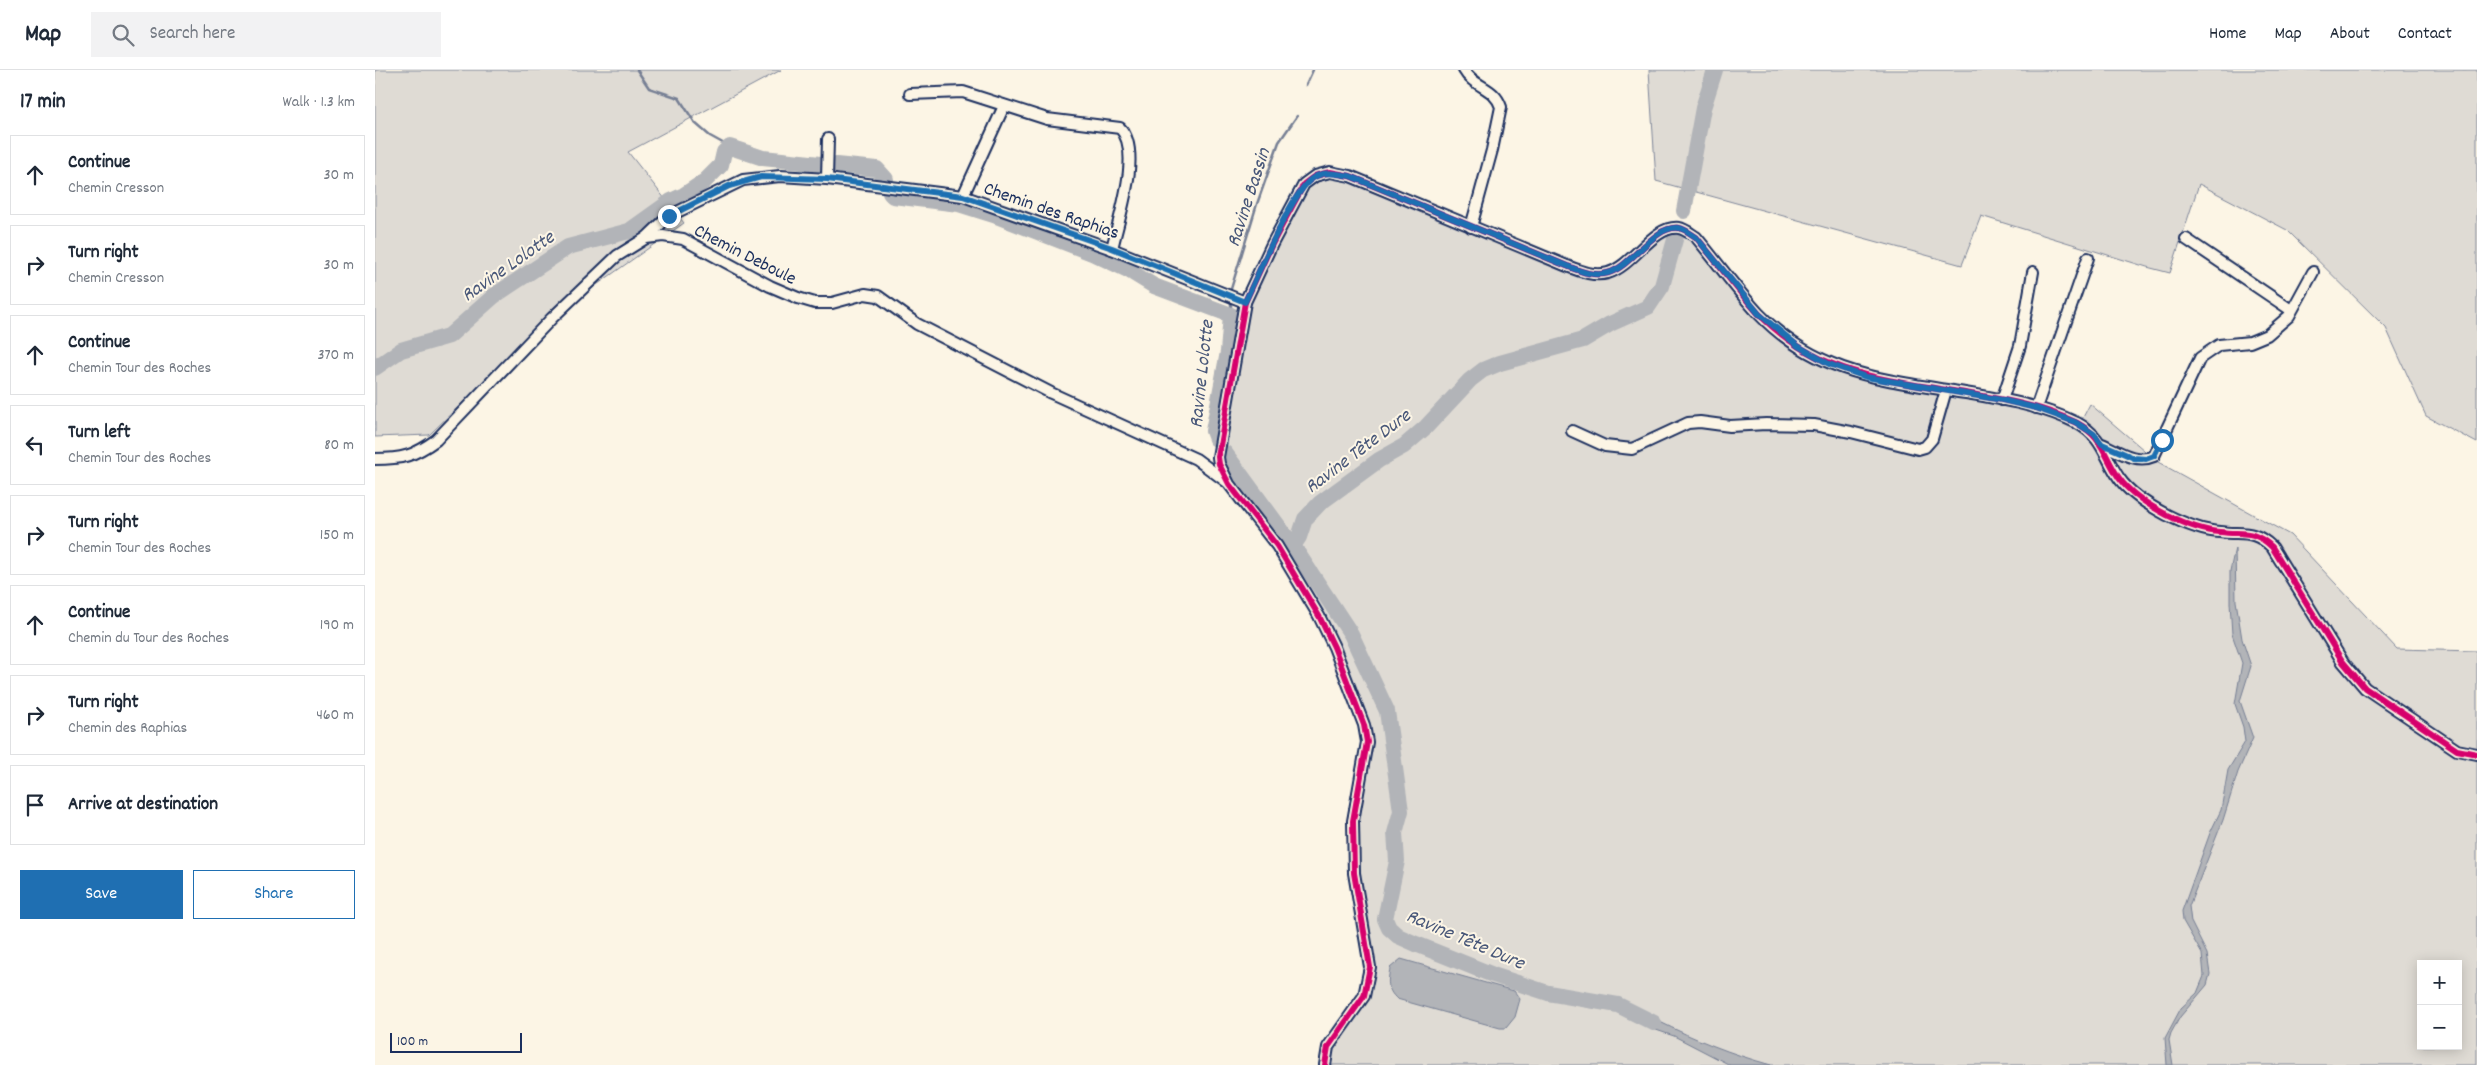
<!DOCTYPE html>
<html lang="en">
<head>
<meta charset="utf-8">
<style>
	:root { --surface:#fff; --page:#f2f2f3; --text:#1f2937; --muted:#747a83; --line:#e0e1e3; --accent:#1f6fb2 }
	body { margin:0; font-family:Dekko,sans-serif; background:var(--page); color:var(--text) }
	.controls { position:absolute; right:15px; bottom:15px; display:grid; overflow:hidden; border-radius:0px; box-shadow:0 2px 12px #0003 }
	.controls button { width:45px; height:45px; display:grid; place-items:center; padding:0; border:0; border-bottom:1px solid var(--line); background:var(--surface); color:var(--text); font:25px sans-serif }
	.scale { position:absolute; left:15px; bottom:12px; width:132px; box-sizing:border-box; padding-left:5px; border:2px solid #1b2f5e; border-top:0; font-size:14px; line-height:18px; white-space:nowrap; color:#1b2f5e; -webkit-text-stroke:4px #fcf5e5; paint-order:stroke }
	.stop { position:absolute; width:15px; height:15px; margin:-11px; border:4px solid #1f6fb2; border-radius:50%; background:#fff }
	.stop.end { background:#1f6fb2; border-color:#fff; box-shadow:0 1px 5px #0008 }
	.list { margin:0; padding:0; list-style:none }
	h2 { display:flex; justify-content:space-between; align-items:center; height:65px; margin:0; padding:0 20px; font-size:21px }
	h2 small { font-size:16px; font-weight:400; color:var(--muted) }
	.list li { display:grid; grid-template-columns:32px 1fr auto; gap:15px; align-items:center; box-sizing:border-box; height:80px; margin:0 10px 10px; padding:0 10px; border:1px solid var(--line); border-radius:0px }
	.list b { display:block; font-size:19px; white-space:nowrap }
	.list p { margin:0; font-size:16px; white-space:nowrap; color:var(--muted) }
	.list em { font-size:16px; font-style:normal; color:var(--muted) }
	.actions { display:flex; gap:10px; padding:15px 20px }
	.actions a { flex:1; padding:11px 0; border:1px solid var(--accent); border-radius:0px; text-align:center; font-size:18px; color:var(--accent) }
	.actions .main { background:var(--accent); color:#fff }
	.icon { flex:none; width:28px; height:28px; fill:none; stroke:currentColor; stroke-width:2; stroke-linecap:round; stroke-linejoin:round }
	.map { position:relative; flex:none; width:2102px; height:995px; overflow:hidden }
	header { display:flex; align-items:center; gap:30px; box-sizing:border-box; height:70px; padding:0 25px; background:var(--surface); border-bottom:1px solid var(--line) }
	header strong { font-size:24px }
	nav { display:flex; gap:28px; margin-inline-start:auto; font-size:18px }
	.search { width:350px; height:45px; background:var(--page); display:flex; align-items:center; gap:12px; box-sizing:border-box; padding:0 18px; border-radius:0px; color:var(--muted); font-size:19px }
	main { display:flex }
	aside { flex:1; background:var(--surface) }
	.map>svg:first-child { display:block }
	.green { fill:#dfdbd4; stroke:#7d8599; fill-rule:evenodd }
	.water { fill:#b2b4b8; stroke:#767f94 }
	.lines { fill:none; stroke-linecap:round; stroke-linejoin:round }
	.stream { stroke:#767f94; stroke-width:2.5 }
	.river { stroke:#b2b4b8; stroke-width:16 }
	.minor-casing { stroke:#1b2f5e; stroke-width:14 }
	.minor { stroke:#fcf5e5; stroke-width:10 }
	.cycleway-casing { stroke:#fcf5e5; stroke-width:9 }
	.cycleway { stroke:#d6006c; stroke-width:6 }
	.route { stroke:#1f6fb2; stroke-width:6 }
	.labels { text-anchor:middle; stroke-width:4; stroke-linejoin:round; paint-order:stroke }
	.street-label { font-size:19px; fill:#1b2f5e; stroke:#fcf5e5 }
	.water-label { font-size:20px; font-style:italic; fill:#485779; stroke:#fcf5e5 }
</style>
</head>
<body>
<header>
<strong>Map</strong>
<div class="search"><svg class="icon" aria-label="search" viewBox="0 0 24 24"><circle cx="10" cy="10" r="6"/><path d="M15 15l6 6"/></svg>Search here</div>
<nav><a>Home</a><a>Map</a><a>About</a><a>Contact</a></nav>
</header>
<main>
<aside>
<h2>17 min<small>Walk · 1.3 km</small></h2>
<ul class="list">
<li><svg class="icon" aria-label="ahead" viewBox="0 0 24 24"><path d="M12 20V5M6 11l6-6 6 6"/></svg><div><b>Continue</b><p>Chemin Cresson</p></div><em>30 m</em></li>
<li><svg class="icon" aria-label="right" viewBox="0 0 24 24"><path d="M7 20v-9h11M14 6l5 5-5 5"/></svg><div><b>Turn right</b><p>Chemin Cresson</p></div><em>30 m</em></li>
<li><svg class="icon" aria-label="ahead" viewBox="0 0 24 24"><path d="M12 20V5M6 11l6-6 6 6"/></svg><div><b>Continue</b><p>Chemin Tour des Roches</p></div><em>370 m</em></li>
<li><svg class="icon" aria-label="left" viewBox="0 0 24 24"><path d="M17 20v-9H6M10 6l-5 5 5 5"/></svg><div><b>Turn left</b><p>Chemin Tour des Roches</p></div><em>80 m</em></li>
<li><svg class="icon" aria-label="right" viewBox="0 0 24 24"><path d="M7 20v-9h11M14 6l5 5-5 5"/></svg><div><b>Turn right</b><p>Chemin Tour des Roches</p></div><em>150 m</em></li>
<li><svg class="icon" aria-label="ahead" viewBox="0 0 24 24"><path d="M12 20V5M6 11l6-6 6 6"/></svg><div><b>Continue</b><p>Chemin du Tour des Roches</p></div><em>190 m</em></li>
<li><svg class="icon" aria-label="right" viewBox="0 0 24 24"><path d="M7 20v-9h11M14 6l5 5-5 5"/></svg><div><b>Turn right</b><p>Chemin des Raphias</p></div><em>460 m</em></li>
<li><svg class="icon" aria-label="arrive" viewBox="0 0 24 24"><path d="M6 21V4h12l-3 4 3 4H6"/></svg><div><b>Arrive at destination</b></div></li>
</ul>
<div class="actions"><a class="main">Save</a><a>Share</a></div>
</aside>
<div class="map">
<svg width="2102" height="995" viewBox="0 0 2102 995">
	<rect width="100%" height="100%" fill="#fcf5e5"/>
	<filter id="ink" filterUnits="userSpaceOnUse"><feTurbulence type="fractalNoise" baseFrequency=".02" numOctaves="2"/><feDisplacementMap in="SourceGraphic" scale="10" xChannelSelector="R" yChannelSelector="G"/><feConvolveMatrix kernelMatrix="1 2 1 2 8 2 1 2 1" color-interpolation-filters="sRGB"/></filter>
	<g filter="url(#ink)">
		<g class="green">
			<polygon points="0,0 406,0 253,82 309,153 175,248 54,365 0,367"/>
			<polygon points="1274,0 2102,0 2102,373 2051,346 2011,258 1912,160 1824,114 1795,203 1772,197 1606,146 1587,195 1281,111"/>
			<path d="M 955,102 L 1192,196 L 1233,203 L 1283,165 L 1309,160 L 1384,244 L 1454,294 L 1627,330 L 1704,355 L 1715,334 L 1783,392 L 1915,465 L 2022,579 L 2102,581 L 2102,995 L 950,995 L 949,991 L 989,926 L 995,897 L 991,877 L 978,751 L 992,672 L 944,546 L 854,414 L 843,387 L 870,232 L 929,114 ZM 2046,894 L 2083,894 L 2083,976 L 2046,976 Z"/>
		</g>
		<g class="water">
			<polygon points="1860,478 1861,531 1867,569 1876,596 1865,631 1878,668 1863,702 1848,750 1814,836 1816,852 1832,884 1835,904 1832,915 1805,947 1796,963 1794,970 1798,995 1792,995 1790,968 1806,938 1822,923 1829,906 1827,884 1808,851 1807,841 1835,763 1846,740 1853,700 1870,672 1868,657 1860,634 1867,593 1857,564 1855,533 1855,501"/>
			<path d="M 1026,889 L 1139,921 L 1145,929 L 1140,947 L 1131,958 L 1125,958 L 1022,929 C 1011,919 1013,911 1015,898 Z"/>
			<path d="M 1267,941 C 1273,944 1277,949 1283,951 C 1319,969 1356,984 1396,995 L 1355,995 L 1299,966 L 1275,958 L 1268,954 L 1260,942 Z"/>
		</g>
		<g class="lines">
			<g class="stream">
				<polyline points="262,0 274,18 304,28 320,53 335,66 355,77"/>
				<polyline points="931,15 938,0"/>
				<polyline points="856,219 882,134 904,72 922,46"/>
				<polyline points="856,245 856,233"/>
			</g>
			<g class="river">
				<polyline points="461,95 502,99 511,109"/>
				<polyline points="515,123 518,126 584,134 619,145 717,183 753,200 779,216 856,245 853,282 838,361 841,369"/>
				<polyline points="1309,141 1328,38 1340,0"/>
				<polyline points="0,298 26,280 74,266 119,226 193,177 254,161 296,131 309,125 330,111 346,95 349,82 355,77 388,88 445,94"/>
				<polyline points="850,383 918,476 976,564 1012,641 1026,741 1020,763 1022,791 1010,849 1014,858 1023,866 1041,874 1118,905 1173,923 1243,935 1279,953"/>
				<polyline points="918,476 924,467 930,449 945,433 1004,390 1029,376 1051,357 1095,310 1108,300 1125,293 1208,270 1235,254 1273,237 1287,216 1301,166"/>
			</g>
			<defs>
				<g id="minor">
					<path d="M 1089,0 C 1099,18 1119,16 1126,37 L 1117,80 L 1096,157"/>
					<path d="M 535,24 L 588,22 L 672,49 L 745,58 C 768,81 743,150 737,179"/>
					<polyline points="452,109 453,69"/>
					<polyline points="588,126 629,36"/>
					<polyline points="271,168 294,146 368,110 405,106 452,109 588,126 737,179 870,232"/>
					<polyline points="1811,169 1916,240"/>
					<polyline points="1627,330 1645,276 1658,202"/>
					<polyline points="1661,338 1713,188"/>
					<polyline points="1197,361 1230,376 1257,379 1313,353 1325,352 1355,356 1391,354 1439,355 1476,362 1543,379 1550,377 1557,369 1571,320"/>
					<path d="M 1727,374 C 1743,381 1761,394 1779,386 L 1825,288 L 1844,275 L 1875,272 L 1892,265 L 1914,246 L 1938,202"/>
					<path d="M 0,389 C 27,389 39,386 61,370 L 177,248 L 242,186 L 271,168 L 288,166 L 308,169 L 395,216 L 423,228 L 440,233 L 457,233 L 490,224 L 503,226 L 542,254 L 676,323 L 821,389 L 852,412"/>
					<path d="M 950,995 L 953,977 L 989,926 L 995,897 L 979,803 L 978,751 L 992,672 L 989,655 L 959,577 L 944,546 L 902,476 L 854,414 L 844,394 L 843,387 L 870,232 L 897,174 L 929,114 L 940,106 L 955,102 L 975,106 L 1192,196 C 1205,201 1219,207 1233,203 C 1258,196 1278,155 1304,158 C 1310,159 1316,164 1321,167 C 1342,192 1361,219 1383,243 C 1439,302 1502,309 1578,321 C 1619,328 1664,334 1702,353 C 1728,367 1729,386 1744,408 C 1755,424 1775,436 1792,445 C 1808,453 1827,461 1845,462 C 1869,465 1878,459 1897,477 L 1968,592 L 1990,618 L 2082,680 L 2102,684"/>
				</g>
			</defs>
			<use href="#minor" class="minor-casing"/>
			<use href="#minor" class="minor"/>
			<defs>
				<path id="cycleway" d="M 950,995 L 953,977 L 989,926 L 995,897 L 979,803 L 978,751 L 992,672 L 989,655 L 959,577 L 944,546 L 902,476 L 854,414 L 844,394 L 843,387 L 870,232 L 897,174 L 929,114 L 940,106 L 955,102 L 975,106 L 1192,196 C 1205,201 1219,207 1233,203 C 1258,196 1278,155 1304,158 C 1310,159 1316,164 1321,167 C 1342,192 1361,219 1383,243 C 1439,302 1502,309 1578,321 C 1619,328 1664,334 1702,353 C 1728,367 1729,386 1744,408 C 1755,424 1775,436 1792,445 C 1808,453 1827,461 1845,462 C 1869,465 1878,459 1897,477 L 1968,592 L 1990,618 L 2082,680 L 2102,684"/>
			</defs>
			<use href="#cycleway" class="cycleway-casing"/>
			<use href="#cycleway" class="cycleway"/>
		</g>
	</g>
	<g class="lines" filter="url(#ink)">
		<path class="route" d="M 294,146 L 354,116 L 386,107 L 452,109 L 588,126 L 737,178 L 870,232 C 882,207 918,119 938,108 C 950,100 962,104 975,106 L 1192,196 C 1205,201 1219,207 1233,203 C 1258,196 1278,155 1304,158 C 1310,159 1316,164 1321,167 L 1384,244 L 1423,276 L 1454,294 L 1491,307 L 1627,330 L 1661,338 L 1700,352 L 1719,364 L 1727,374 L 1759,388 L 1771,389 L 1779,386 L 1787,370"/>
	</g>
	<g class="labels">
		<g class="street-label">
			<text transform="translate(677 139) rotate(19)" y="7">Chemin des Raphias</text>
			<text transform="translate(371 183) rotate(27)" y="7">Chemin Deboule</text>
		</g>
		<g class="water-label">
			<text transform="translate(872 127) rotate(-72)" y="7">Ravine Bassin</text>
			<text transform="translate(132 195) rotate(-35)" y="7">Ravine Lolotte</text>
			<text transform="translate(825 304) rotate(-84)" y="7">Ravine Lolotte</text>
			<text transform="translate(982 380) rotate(-37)" y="7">Ravine Tête Dure</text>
			<text transform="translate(1091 868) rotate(23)" y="7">Ravine Tête Dure</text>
		</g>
	</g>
</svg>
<div class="controls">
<button>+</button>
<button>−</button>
</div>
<div class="scale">100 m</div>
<div class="stop" style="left:1787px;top:370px"></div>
<div class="stop end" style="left:294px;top:146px"></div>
</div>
</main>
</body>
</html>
